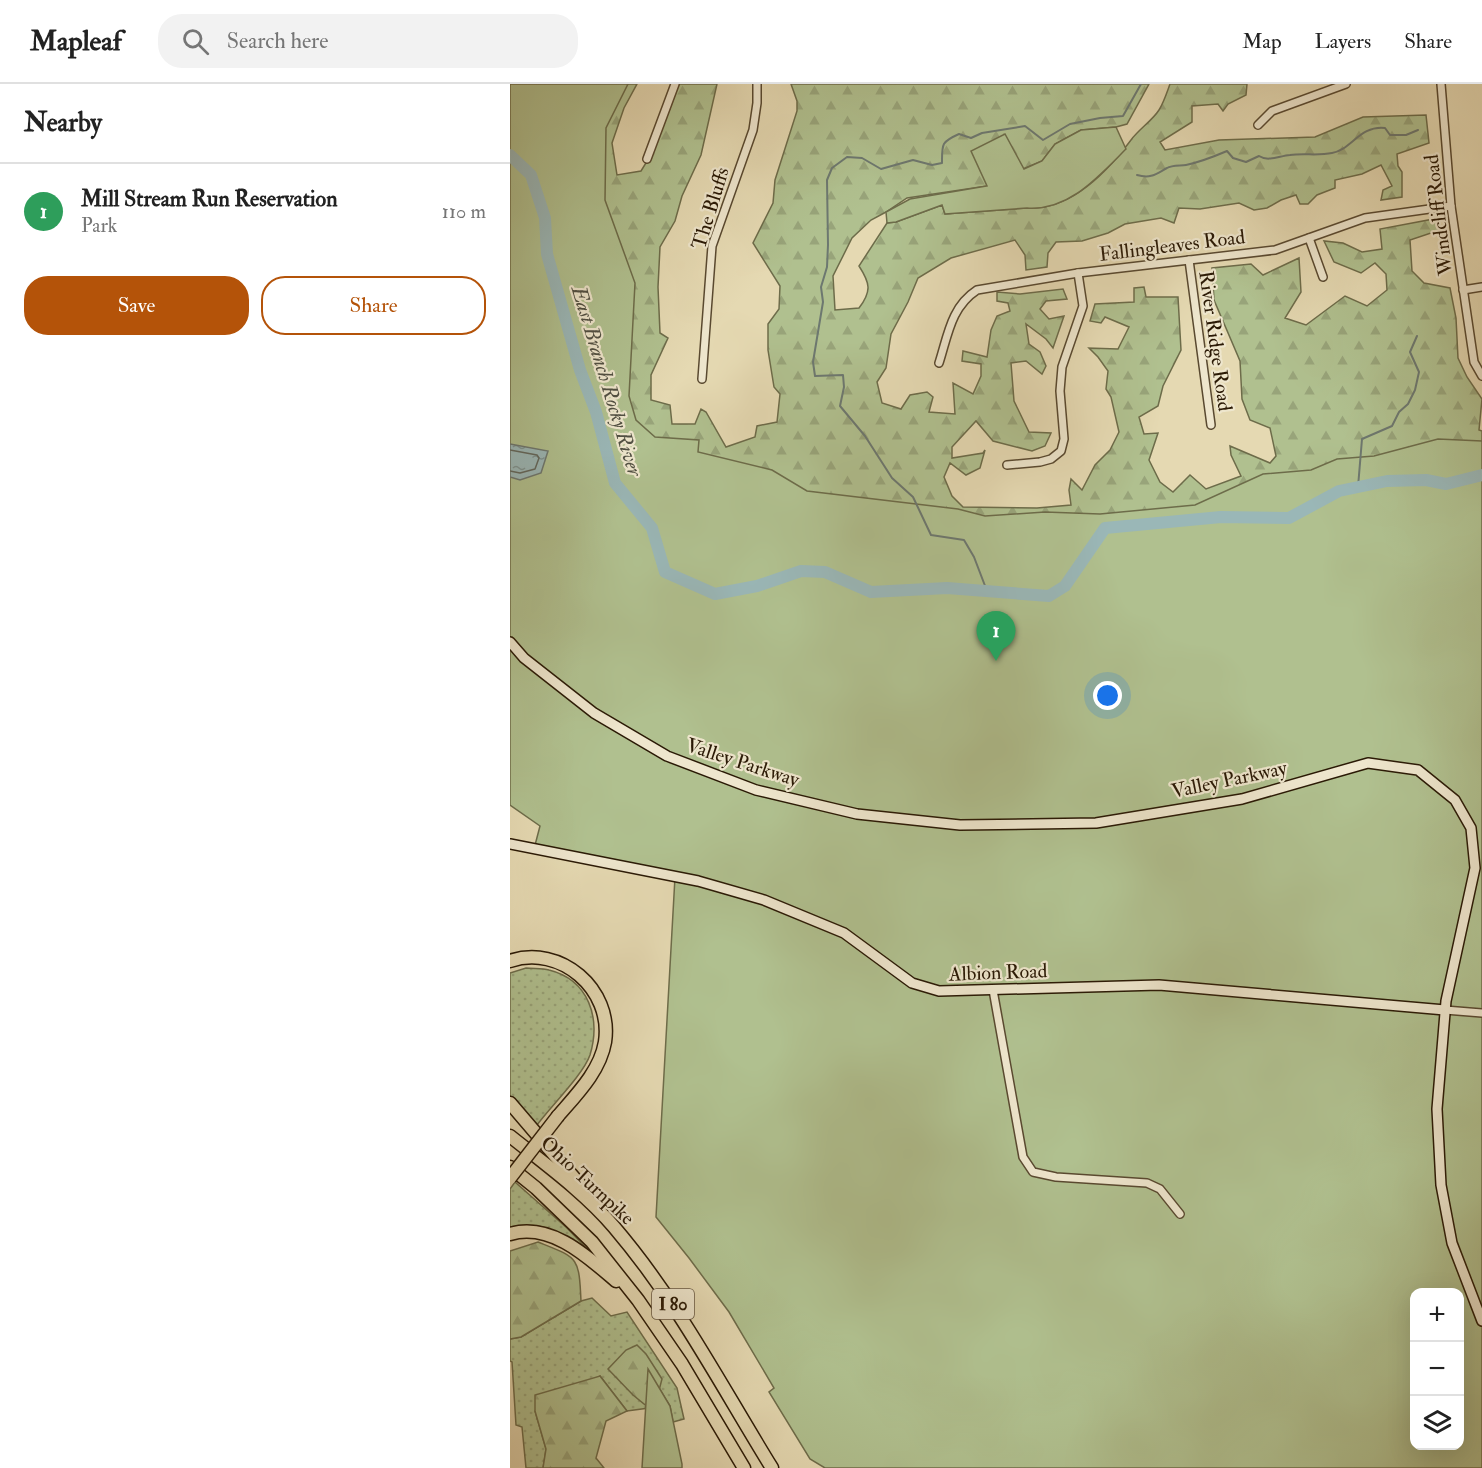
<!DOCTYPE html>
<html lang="en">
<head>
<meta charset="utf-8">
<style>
	:root { --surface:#fff; --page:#f2f2f2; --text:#222; --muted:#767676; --line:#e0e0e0; --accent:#b45309 }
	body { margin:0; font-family:"IM FELL Double Pica",serif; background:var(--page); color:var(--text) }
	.controls { position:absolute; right:18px; bottom:18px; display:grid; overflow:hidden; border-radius:12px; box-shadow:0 6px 24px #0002 }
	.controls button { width:54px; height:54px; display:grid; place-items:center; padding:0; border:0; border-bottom:2px solid var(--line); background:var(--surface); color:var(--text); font:30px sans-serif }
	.you { position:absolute; left:598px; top:612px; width:21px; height:21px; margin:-15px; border:4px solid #fff; border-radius:50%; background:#1a73e8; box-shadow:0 0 0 9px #1a73e833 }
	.badge { display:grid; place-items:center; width:39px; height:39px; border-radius:50%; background:var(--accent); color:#fff; font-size:20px; font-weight:700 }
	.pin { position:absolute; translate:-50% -50px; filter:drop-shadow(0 2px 3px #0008) }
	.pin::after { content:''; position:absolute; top:32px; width:21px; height:18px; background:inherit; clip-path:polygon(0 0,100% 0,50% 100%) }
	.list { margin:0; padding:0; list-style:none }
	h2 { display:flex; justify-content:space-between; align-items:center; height:78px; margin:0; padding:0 24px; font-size:26px }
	h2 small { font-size:20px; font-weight:400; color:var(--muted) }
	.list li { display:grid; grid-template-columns:39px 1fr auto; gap:18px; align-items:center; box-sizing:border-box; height:96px; padding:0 24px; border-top:2px solid var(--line) }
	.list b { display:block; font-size:22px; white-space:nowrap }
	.list p { margin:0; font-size:20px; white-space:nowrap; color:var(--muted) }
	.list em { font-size:20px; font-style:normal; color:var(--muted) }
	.actions { display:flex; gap:12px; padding:18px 24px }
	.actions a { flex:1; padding:14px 0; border:2px solid var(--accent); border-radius:24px; text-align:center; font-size:21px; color:var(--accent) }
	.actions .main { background:var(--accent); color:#fff }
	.icon { flex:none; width:33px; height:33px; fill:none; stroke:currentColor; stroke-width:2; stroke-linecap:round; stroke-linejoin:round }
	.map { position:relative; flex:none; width:972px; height:1384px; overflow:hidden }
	header { display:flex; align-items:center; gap:36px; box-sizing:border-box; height:84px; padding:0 30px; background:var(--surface); border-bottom:2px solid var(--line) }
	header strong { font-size:28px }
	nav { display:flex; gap:33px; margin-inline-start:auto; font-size:21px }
	.search { width:420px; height:54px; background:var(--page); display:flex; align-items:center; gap:15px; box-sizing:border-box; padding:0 21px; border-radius:24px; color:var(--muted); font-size:22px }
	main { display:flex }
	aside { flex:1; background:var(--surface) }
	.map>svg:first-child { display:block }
	.grass { fill:url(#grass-dots); stroke:#6d6c4a; stroke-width:1.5 }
	.forest { fill:url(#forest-firs); stroke:#6d6c4a; stroke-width:1.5 }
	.green { fill:#b0c08f; stroke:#6d6c4a; stroke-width:1.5; fill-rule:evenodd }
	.water { fill:url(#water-ripples); stroke:#6d7870; stroke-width:1.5 }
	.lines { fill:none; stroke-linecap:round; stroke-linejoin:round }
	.shore { stroke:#62685e; stroke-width:1.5 }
	.stream { stroke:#6d7870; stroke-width:2 }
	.river { stroke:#9ab7b7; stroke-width:12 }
	.street-casing { stroke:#594930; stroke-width:10 }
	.secondary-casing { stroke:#2a1905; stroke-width:12 }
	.highway-casing { stroke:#2a1905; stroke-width:15 }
	.street { stroke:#eee6cd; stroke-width:7 }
	.secondary { stroke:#eee6cd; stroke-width:9 }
	.highway { stroke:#e5d9b2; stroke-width:12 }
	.highway-bridge-casing { stroke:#2a1905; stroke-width:15; stroke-linecap:butt }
	.highway-bridge { stroke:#e5d9b2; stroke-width:12 }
	.labels { text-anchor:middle; stroke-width:4.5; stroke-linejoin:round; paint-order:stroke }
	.shield { fill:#eee6cd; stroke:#655641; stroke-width:1.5 }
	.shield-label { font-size:18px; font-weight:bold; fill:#2a1905 }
	.street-label { font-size:20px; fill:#2a1905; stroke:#eee6cd }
	.water-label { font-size:21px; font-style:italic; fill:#515043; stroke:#eee6cd }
</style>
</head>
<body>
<header>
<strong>Mapleaf</strong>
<div class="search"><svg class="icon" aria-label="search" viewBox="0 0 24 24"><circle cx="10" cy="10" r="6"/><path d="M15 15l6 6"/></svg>Search here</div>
<nav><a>Map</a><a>Layers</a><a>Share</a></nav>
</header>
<main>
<aside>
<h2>Nearby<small></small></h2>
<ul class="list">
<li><span class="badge" style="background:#2e9e5b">1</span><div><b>Mill Stream Run Reservation</b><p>Park</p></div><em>110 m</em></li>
</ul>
<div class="actions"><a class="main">Save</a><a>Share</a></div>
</aside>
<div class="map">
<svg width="972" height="1384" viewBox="0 0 972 1384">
	<defs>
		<pattern id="grass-dots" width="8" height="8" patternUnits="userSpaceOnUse" patternTransform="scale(1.5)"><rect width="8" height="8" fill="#b0c08f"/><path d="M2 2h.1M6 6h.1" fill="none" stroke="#98a47a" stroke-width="1.8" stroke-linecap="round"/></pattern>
		<pattern id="forest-firs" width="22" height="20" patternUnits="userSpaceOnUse" patternTransform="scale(1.5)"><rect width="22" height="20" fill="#b0c08f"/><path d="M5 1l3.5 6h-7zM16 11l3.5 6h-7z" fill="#98a47a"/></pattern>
		<pattern id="water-ripples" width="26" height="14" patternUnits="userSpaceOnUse" patternTransform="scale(1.5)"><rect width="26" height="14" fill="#9ab7b7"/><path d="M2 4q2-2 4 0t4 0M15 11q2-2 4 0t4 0" fill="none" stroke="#7e9493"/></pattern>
	</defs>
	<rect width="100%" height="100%" fill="#e5d9b2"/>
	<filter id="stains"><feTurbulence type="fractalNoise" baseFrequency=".00333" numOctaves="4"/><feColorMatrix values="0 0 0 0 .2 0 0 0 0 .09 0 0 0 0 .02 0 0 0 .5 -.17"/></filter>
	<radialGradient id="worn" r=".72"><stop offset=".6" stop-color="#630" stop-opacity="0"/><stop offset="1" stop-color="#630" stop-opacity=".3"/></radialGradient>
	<g class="grass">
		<path d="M 16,884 C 23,885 32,884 39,886 C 79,896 91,934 80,971 C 73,991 40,1023 27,1041 L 0,1012 L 0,889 Z"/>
		<path d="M 5,1098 L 57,1144 L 83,1171 C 53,1151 37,1136 0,1143 L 0,1105 Z"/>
		<polygon points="82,1214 101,1232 117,1228 167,1304 174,1335 163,1338 160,1322 149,1304 139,1324 117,1327 90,1292 25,1327 36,1365 33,1384 16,1384 12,1343 6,1341 2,1278 0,1277 0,1255 11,1253 71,1217"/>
	</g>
	<g class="forest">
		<path d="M 0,0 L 127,0 L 114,24 L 102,59 L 107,91 L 131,87 L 144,66 L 169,0 L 207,0 L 191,71 L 172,112 L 165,137 L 150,163 L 148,203 L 150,249 L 158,254 L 141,291 L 141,316 L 160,321 L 162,340 L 185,340 L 191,325 L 196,328 L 216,363 L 245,353 L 247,342 L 267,338 L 270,310 L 264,303 L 258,266 L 258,240 L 269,225 L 270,202 L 243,159 L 263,119 L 265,96 L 287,27 L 287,17 L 281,0 L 639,0 L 617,40 L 606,43 L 571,46 L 545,60 L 532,77 L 513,85 L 494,51 L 477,102 L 397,114 L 376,128 L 361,136 L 342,154 L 323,192 L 325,226 L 349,224 C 362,207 360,199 349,182 L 377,139 L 386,138 L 432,121 L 435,130 L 517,124 C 560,127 597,88 621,56 C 629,45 642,37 649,26 C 654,18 657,8 660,0 L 737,0 L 736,11 L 718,20 L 713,27 L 708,20 L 682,22 L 682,38 L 650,58 L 655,66 L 709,56 L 805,53 L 853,33 L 916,31 L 919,59 L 887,70 L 888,82 L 892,88 L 892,113 L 871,116 L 873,106 L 882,102 L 871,81 L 852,90 L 825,96 L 825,104 L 807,111 L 798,120 L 790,120 L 786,111 L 771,116 L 757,124 L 744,126 L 729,119 L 690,125 L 669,124 L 664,139 L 651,134 L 615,140 L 598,149 L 572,157 L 546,158 L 538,169 L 537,183 L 516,186 L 515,171 L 505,156 L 441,174 L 408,194 L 398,218 L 381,250 L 376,284 L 367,298 L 372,319 L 391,325 L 400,311 L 417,308 L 423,313 L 419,328 L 445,330 L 443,299 L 463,310 L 471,292 L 471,280 L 452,277 L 453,267 L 477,273 L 481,246 L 487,232 L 500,227 L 498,219 L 487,217 L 487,208 L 510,210 L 553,205 L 557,215 L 536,217 L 530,225 L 539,235 L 554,232 L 543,264 L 536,255 L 516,240 L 519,260 L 530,268 L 536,282 L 532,290 L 516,277 L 501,279 L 504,317 L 519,348 L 541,349 L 535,362 L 522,367 L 483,357 L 466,337 L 442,363 L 442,374 L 473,369 L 475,366 L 470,384 L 456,391 L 440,379 L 434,393 L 442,412 L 453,423 L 527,424 L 561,421 L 559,406 L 561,395 L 572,406 L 585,381 L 600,366 L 609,348 L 601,313 L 596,305 L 598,287 L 588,273 L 579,264 L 608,265 L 619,243 L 595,233 L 591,239 L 580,237 L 585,220 L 624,218 L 624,204 L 634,203 L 636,213 L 668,213 L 671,266 L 653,302 L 648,322 L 629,333 L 634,350 L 648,349 L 639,376 L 650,398 L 663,408 L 680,391 L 696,405 L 731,392 L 721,371 L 720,362 L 760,379 L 766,372 L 760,344 L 740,336 L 732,315 L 730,277 L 704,216 L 702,184 L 741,180 L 753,191 L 789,174 L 791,208 L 775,234 L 796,241 L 835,212 L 857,222 L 877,206 L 876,190 L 865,179 L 851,189 L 824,178 L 814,157 L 833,159 L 852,168 L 872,165 L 870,145 L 929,134 L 930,146 L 900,156 L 902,187 L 914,199 L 940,204 L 946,234 L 948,274 L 957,293 L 972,315 L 969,346 L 972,347 L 972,913 L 255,703 Z"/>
		<path d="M 28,1158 C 68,1174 69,1172 71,1217 L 11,1253 L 0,1255 L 0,1167 Z"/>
		<polygon points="127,1261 136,1270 152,1295 146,1318 139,1324 123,1311 98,1285 116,1266"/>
		<polygon points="90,1292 117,1327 96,1337 86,1374 94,1384 33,1384 36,1365 25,1327 25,1311"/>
	</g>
	<g class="green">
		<path d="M 0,0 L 118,0 L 96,44 L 95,116 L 125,199 L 119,312 L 126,336 L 145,353 L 189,356 L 188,368 L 262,386 L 297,407 L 448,425 L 475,432 L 535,428 L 590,430 L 685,421 L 753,390 L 801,386 L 827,375 L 864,372 L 928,355 L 972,357 L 972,1384 L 315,1384 L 300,1375 L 259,1308 L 264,1304 L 219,1228 L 179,1174 L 146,1133 L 165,793 L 24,765 L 30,742 L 0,721 ZM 904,1208 L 950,1208 L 950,1362 L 904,1362 Z"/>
		<path d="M 606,43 L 616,65 C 589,92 559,127 517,124 L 435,130 L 432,121 L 386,138 L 377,139 L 376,128 L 400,115 L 477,102 L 461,67 L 495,50 L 514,85 L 532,77 L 545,60 L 571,46 Z"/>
		<polygon points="138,1285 160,1322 172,1380 172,1384 132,1384"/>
	</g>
	<polygon class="water" points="0,360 38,367 31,389 10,396 0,393"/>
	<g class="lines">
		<polyline class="shore" points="0,366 27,371 29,374 25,385 10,389 0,387"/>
		<g class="stream">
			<path d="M 627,91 C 641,95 646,90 657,84 C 662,81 671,82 676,81 C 690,78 703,73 717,67 L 723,74 L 736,78 L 749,72 C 758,78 769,72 780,71 C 794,69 808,72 822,69 C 841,66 850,41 875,44 L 880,51 L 896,51 L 908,46"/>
			<polyline points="848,403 852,355 882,342 889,328 898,320 905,306 909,288 900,268 907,252"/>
			<path d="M 477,507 L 464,473 L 454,456 L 421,451 L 403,413 L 382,394 L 355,352 L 330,322 L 334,303 L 333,291 L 305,292 L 303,278 L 313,218 L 311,203 L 317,183 L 318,161 L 317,96 L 322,84 L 337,73 L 352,74 L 371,85 L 403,76 L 422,81 L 432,79 C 432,60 431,58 449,50 L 461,54 L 472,49 L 515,42 L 533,56 L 560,40 L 590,34 L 613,32 L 631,0"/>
		</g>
		<polyline class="river" points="0,71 21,91 35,134 37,170 70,286 86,328 105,399 142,444 155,488 205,510 247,502 291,487 315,488 361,508 437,504 539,512 555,502 595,444 711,433 779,434 829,407 877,397 916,396 936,400 972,391"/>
		<defs>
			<g id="street">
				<polyline points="931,0 941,122 964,278 972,292"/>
				<polyline points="748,41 762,27 836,0"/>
				<polyline points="137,75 165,0"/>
				<polyline points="799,154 813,193"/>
				<polyline points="679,176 701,341"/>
				<polyline points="953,206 972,203"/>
				<path d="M 429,279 C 438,251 441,223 467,206 L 568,189 L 765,166 L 855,134 L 941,122"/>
				<polyline points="192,295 202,162 243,46 247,19 247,0"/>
				<polyline points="497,381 530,378 541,375 551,367 554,355 550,307 552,283 573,222 568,189"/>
				<polyline points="483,906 513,1073 523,1088 546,1093 637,1099 650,1105 670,1130"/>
				<polyline points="935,926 972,929"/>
			</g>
			<g id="secondary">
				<polyline points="0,558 14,574 84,629 157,672 246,706 347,730 450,741 586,739 732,715 858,679 908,686 945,716 961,744 965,784 936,917 927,1025 931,1101 942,1159 972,1237"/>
				<polyline points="0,760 188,797 254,816 334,849 402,899 429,907 649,901 935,926"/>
			</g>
			<g id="highway">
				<path d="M 0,877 C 50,860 103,905 95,958 C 90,987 67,1010 48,1032"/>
				<polyline points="0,1019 71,1102"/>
				<path d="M 0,1052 C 35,1080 74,1108 104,1143 C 168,1218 210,1300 262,1384"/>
				<polyline points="0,1083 26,1104 82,1158 128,1216 172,1280 234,1384"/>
				<path d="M 0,1150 C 41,1138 78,1173 106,1197"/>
			</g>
		</defs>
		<use href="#street" class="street-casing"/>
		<use href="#secondary" class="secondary-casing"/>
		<use href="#highway" class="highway-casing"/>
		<use href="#street" class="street"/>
		<use href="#secondary" class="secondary"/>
		<use href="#highway" class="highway"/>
		<defs>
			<polyline id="highway-bridge" points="0,1094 48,1032"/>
		</defs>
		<use href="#highway-bridge" class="highway-bridge-casing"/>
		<use href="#highway-bridge" class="highway-bridge"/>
	</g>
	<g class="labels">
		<rect class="shield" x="142" y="1205" width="42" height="30" rx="4.5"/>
		<g class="shield-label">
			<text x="163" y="1226">I 80</text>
		</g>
		<g class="street-label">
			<text transform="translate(200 124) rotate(-73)" y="7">The Bluffs</text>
			<text transform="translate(928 131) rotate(-97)" y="7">Windcliff Road</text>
			<text transform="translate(662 161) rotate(-7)" y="7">Fallingleaves Road</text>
			<text transform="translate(706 257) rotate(82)" y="7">River Ridge Road</text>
			<text transform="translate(233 678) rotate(18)" y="7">Valley Parkway</text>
			<text transform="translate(719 695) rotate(-12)" y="7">Valley Parkway</text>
			<text transform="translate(488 888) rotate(-2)" y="7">Albion Road</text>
			<text transform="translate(78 1096) rotate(43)" y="7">Ohio Turnpike</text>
		</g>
		<g class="water-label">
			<text transform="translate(97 297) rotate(73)" y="7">East Branch Rocky River</text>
		</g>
	</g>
	<rect width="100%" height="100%" filter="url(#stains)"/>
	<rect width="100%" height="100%" fill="url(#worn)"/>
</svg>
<div class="controls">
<button>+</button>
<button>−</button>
<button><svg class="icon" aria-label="layers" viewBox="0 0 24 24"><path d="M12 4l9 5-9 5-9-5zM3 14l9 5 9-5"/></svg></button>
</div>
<div class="you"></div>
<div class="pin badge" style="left:486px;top:577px;background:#2e9e5b">1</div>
</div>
</main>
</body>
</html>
